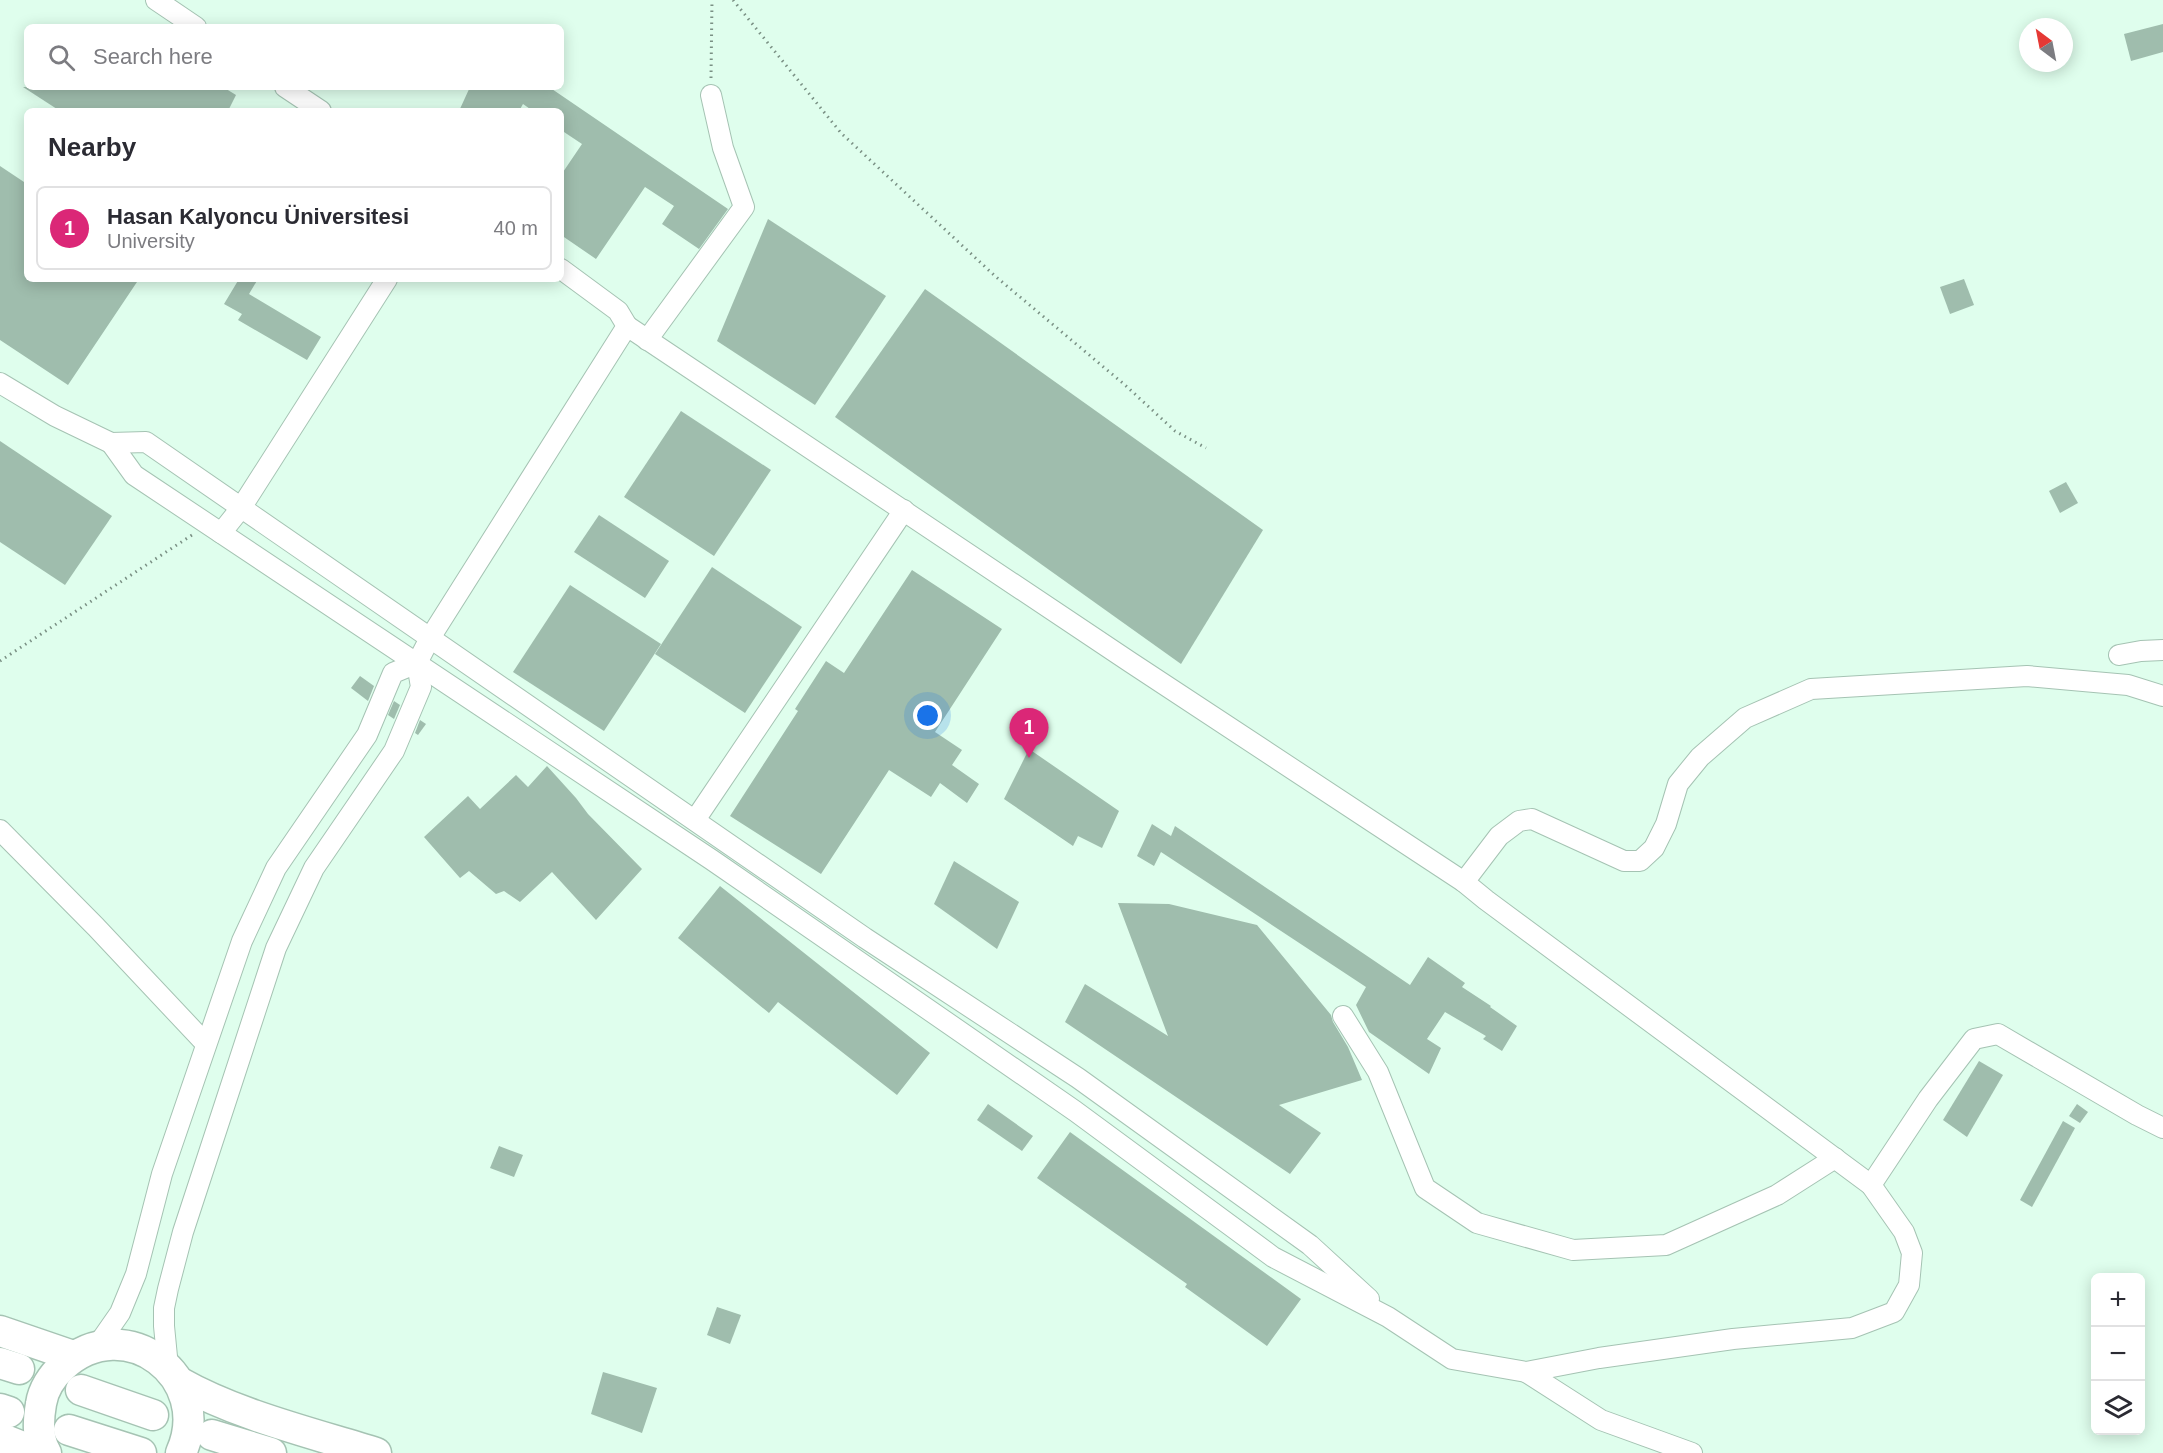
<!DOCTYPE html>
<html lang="en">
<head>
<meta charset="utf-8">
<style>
	:root { --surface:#fff; --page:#f2f2f3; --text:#2b2b33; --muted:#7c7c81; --line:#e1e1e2; --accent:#db2777 }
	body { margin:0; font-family:Arial,sans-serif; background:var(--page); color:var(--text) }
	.controls { position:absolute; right:18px; bottom:18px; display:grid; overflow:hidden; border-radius:9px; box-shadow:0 3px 15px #0003 }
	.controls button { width:54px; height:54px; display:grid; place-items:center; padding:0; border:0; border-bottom:2px solid var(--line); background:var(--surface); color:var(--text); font:30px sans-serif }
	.compass { position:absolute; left:2019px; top:18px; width:54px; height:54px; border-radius:50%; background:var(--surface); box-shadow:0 3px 15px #0003; rotate:328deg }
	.you { position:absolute; left:928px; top:716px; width:21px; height:21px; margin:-15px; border:4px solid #fff; border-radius:50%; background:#1a73e8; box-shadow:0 0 0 9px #1a73e833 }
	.badge { display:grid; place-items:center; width:39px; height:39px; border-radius:50%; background:var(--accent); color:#fff; font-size:20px; font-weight:700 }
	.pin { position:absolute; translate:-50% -50px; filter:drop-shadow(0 2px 3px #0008) }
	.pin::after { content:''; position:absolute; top:32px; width:21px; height:18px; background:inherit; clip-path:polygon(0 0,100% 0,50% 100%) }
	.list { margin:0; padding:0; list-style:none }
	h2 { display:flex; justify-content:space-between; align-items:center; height:78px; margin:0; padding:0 24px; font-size:26px }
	h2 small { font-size:20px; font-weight:400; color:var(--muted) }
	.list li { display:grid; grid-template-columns:39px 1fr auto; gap:18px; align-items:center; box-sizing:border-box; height:84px; margin:0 12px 12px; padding:0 12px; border:2px solid var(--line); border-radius:9px }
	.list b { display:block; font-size:22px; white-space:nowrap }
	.list p { margin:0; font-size:20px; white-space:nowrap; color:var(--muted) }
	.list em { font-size:20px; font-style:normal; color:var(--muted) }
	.icon { flex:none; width:33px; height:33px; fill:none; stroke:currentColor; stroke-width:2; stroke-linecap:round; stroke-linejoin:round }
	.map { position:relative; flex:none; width:2163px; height:1453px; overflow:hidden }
	.search { position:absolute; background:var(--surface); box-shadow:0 3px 15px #0003; left:24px; top:24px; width:540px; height:66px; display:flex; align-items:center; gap:15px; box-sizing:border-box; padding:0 21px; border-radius:9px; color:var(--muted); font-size:22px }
	.panel { position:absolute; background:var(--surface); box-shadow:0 3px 15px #0003; left:24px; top:108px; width:540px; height:174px; border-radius:9px }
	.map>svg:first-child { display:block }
	.building { fill:#9fbdad }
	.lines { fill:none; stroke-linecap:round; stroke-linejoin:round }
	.minor-casing { stroke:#a5c3b3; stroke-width:22 }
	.highway-casing { stroke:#a5c3b3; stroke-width:33 }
	.path { stroke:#7a9084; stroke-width:3; stroke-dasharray:1.5 4.5; stroke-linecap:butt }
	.minor { stroke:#fff; stroke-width:20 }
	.highway { stroke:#fff; stroke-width:30 }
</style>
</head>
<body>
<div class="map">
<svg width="2163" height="1453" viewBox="0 0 2163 1453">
	<rect width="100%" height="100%" fill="#dffeed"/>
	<g class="building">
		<polygon points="2163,24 2163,52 2131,61 2124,34"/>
		<polygon points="23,87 223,87 236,95 228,111 60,111"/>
		<polygon points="470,87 549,87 728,209 699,249 662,224 674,206 645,187 596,259 561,235 561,175 582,144 561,130 561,111 533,111 523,104 519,111 459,111"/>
		<polygon points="0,166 27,184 27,279 139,279 68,385 0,340"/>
		<polygon points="768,219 886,296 815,405 717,341"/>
		<polygon points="239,279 258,279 249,294 321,337 307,360 238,320 242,314 224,304"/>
		<polygon points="1964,279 1974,305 1950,314 1940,287"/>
		<polygon points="925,289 1263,530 1181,664 835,417"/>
		<polygon points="681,411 771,470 714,556 624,497"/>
		<polygon points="0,441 112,516 65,585 0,542"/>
		<polygon points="2066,482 2078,503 2060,513 2049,491"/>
		<polygon points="599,515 669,561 645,598 574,552"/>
		<polygon points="712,567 802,627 745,713 655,654"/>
		<polygon points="912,570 1002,629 935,732 962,750 952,765 979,784 967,803 940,783 931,797 889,770 821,874 730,816 798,711 795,709 826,661 844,673"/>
		<polygon points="570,585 661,644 604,731 513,672"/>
		<polygon points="360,676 374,686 368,701 351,688"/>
		<polygon points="394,701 400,705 394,719 388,715"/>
		<polygon points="420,720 426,724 418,735 415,733"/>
		<polygon points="1029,749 1119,811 1102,848 1078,836 1073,846 1004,799"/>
		<polygon points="547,766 576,798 588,814 642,869 596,920 552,872 520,902 504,891 496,894 469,871 460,878 424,837 468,796 480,809 516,775 528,787"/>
		<polygon points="1152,824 1171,836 1175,826 1410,985 1428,957 1465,983 1462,987 1491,1006 1490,1007 1517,1026 1502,1051 1483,1039 1486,1036 1445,1012 1427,1039 1441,1048 1429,1074 1369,1032 1356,1005 1366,987 1161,852 1154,866 1137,856"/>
		<polygon points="954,861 1019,902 997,949 934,904"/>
		<polygon points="720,886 930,1053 897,1095 778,1002 769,1013 678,938"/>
		<polygon points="1118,903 1169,904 1257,925 1331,1015 1333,1022 1348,1047 1362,1080 1279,1105 1321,1133 1290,1174 1065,1022 1085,984 1168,1036"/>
		<polygon points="1979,1061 2003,1075 1967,1137 1943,1120"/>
		<polygon points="988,1104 1033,1136 1022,1151 977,1120"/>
		<polygon points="2077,1104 2088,1112 2080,1123 2069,1116"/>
		<polygon points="2063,1121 2075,1128 2032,1207 2020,1200"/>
		<polygon points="1070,1132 1301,1299 1267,1346 1185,1287 1187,1284 1037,1178"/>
		<polygon points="499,1146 523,1155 514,1177 490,1168"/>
		<polygon points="717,1307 741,1315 730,1344 707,1335"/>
		<polygon points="603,1372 657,1388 642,1433 591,1414"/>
	</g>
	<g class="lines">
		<defs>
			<g id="minor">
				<polyline points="156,0 196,27"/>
				<polyline points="285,87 321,111"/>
				<polyline points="647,340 744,207 723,148 711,95"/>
				<polyline points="0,383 55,416 111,443 146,442 865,938 1078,1078 1310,1245 1369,1299"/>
				<polyline points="111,443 134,475 712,860 1075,1111 1273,1257 1388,1317 1452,1359 1526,1372 1599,1358 1733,1339 1852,1328 1894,1312 1909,1285 1912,1253 1904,1232 1871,1185 1486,900 1464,882 1130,662 627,326"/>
				<polyline points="221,533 241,508 387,279"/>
				<polyline points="2119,655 2141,651 2163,650"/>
				<polyline points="695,820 904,510"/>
				<polyline points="0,830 96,927 206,1044"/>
				<polyline points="1464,882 1499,836 1519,821 1532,819 1624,861 1640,861 1654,848 1666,824 1678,784 1700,757 1745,718 1811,689 2027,676 2128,685 2163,696"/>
				<polyline points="1343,1016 1378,1072 1425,1188 1477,1223 1573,1250 1666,1245 1777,1195 1835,1158"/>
				<polyline points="1871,1185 1928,1099 1974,1039 1998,1034 2137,1115 2163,1128"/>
				<polyline points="97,1346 120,1313 136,1274 162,1174 242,941 276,868 367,735 393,673 417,663"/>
				<polyline points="168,1367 164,1326 164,1308 168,1289 183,1232 276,948 314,868 394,751 421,687 417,663 430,638 627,326 618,311 561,269"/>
				<polyline points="1526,1372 1601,1420 1692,1453"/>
			</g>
			<g id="highway">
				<polyline points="0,1331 73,1356"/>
				<polyline points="0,1363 19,1369"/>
				<path d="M 179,1382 C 237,1415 312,1433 376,1453"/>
				<polyline points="81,1390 153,1415"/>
				<polyline points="0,1409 9,1412"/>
				<polyline points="69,1430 141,1453"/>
				<polyline points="212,1435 271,1453"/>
				<polyline points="0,1438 38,1453"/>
				<path d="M 46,1453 C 37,1438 38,1421 41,1404 C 43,1390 52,1376 63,1366 C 125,1309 215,1377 181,1453"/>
			</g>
		</defs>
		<use href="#minor" class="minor-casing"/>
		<use href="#highway" class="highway-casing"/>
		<g class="path">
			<polyline points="733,0 841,133 995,276 1125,385 1175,431 1206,448"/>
			<polyline points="711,78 712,0"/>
			<polyline points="0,661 192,535"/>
		</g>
		<use href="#minor" class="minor"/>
		<use href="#highway" class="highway"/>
	</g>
</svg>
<div class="controls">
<button>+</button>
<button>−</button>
<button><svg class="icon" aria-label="layers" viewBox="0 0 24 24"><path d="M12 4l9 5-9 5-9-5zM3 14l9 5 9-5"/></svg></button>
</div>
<svg class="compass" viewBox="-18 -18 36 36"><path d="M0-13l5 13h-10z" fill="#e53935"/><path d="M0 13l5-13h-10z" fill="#7c7c81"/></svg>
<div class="you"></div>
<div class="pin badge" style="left:1029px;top:758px">1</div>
<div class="search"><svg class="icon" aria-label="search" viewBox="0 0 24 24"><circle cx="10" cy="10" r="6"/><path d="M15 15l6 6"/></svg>Search here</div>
<section class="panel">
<h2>Nearby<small></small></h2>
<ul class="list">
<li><span class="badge">1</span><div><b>Hasan Kalyoncu Üniversitesi</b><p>University</p></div><em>40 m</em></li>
</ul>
</section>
</div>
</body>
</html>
